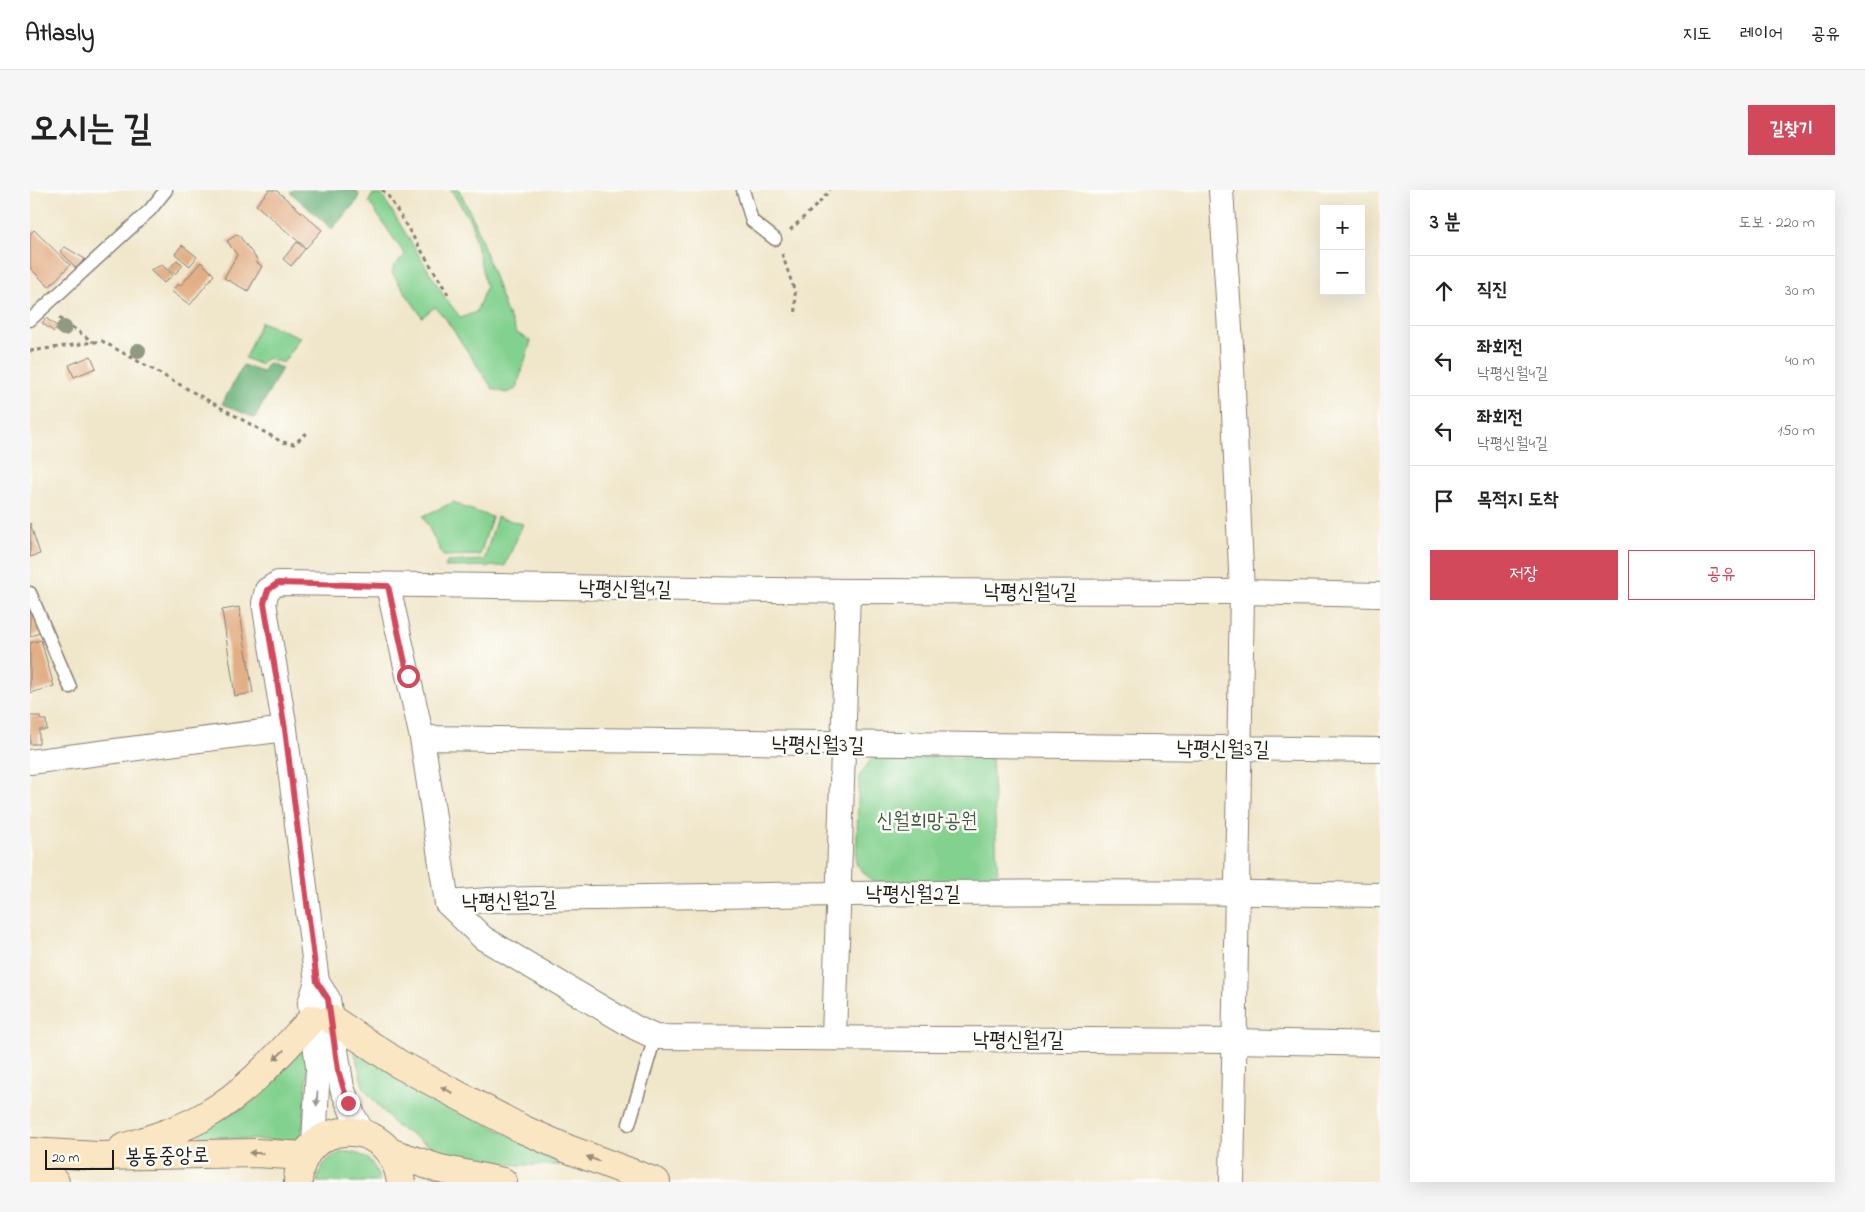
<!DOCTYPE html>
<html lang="ko">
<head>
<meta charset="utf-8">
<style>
	:root { --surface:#fff; --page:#f6f6f6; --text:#222; --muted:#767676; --line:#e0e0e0; --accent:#d1495b }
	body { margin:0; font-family:"Indie Flower","Poor Story",sans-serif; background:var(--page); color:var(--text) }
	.controls { position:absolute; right:15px; top:15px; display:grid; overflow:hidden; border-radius:0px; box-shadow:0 5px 20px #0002 }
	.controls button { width:45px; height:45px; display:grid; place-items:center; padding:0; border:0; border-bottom:1px solid var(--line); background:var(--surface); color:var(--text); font:25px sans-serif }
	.scale { position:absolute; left:15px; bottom:12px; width:69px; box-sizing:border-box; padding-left:5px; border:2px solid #1c1c1c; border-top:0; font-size:14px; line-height:18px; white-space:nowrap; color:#1c1c1c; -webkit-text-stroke:4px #fdfcf7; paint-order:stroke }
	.stop { position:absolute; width:15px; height:15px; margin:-11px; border:4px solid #d1495b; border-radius:50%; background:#fff }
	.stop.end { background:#d1495b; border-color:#fff; box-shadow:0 1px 5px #0008 }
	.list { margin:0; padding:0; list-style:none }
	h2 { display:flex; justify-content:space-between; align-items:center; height:65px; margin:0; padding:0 20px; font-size:21px }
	h2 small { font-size:16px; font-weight:400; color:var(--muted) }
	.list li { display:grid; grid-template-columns:32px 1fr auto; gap:15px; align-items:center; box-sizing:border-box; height:70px; padding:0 20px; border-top:1px solid var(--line) }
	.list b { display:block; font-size:19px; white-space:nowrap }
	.list p { margin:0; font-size:16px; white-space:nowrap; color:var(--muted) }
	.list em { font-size:16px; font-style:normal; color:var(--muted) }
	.actions { display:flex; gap:10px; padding:15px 20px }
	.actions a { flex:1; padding:11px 0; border:1px solid var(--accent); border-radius:0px; text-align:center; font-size:18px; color:var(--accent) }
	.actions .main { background:var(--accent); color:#fff }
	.icon { flex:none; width:28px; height:28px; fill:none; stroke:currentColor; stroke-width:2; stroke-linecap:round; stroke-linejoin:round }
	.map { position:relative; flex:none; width:1350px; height:992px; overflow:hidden; border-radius:0px }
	header { display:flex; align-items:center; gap:30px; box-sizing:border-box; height:70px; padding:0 25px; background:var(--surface); border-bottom:1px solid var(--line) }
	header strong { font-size:24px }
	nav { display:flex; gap:28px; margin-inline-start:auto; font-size:18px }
	.intro { display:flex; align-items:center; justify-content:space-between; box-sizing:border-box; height:120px; padding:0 30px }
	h1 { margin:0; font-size:35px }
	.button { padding:12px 22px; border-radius:0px; background:var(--accent); color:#fff; font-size:18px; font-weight:700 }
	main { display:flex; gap:30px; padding:0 30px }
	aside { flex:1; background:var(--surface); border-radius:0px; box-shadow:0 5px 20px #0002 }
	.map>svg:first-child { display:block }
	.green { fill:#83d18f; stroke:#507656 }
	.forest { fill:#6ab37a; stroke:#43684b }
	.building { fill:#e2ae85 }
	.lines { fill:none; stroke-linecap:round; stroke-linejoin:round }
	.lane-casing { stroke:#868173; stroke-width:15 }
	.street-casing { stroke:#868173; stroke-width:26 }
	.secondary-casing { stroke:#868173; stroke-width:30 }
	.path { stroke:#868173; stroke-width:3; stroke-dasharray:4 4; stroke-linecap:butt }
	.lane { stroke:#fff; stroke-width:12 }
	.street { stroke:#fff; stroke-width:24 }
	.secondary { stroke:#fbe6c4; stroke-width:28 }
	.tree { fill:#8f9a80 }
	.oneway { fill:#978b78 }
	.oneway2 { fill:#999 }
	.route { stroke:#d1495b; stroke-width:6 }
	.labels { text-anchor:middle; stroke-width:5; stroke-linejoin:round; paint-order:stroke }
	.street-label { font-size:21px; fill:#1c1c1c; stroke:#fdfcf7 }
	.park-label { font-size:21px; fill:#405b44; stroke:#fdfcf7 }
</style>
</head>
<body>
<header>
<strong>Atlasly</strong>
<nav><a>지도</a><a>레이어</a><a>공유</a></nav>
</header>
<div class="intro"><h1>오시는 길</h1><a class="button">길찾기</a></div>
<main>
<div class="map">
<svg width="1350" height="992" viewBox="0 0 1350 992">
	<rect width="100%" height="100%" fill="#fdfcf7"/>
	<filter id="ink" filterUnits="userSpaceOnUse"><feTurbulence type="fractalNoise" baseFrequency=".02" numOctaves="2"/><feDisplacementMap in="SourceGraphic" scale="10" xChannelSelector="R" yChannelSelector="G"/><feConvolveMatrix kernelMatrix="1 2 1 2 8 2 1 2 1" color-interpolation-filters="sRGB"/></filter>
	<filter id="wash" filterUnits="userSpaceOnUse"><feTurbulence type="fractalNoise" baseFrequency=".0096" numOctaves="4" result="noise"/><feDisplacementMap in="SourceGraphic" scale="20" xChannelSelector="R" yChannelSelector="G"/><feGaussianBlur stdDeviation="1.12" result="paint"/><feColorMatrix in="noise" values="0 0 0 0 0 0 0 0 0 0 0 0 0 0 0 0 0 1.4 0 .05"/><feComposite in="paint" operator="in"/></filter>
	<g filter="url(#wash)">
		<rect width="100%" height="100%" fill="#f0e6ca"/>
		<g class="green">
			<polygon points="421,0 429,0 445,32 476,121 487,143 501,151 486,199 476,203 463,199 415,128 405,117 392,127 362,83 364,76 375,65 339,12 342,5 352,5 416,109 431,128 446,122 456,97 441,32"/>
			<polygon points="231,132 270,147 253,173 236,168 231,175 215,168"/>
			<polygon points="424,312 433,317 462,327 450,365 413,366 393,326"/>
			<polygon points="467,327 493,334 475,376 415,377 417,372 454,370"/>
			<polygon points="843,567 962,568 968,691 843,692 826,674 829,586"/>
			<polygon points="323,855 407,911 527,967 530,975 488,975 418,966 366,936 334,899"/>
			<polygon points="274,858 279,866 273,937 268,951 171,948 168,943 172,938 222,913 264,860"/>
			<path d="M 312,962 C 332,961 347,971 349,992 L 287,992 C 289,976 297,968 312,962 Z"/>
		</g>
		<g class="forest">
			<polygon points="263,0 325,0 329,3 328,10 302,39 260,2"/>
			<polygon points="238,173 252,178 225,228 192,214 213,175 232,182"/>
		</g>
		<g id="blocks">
			<g class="building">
				<polygon points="239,0 246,0 292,40 276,58 226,15"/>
				<polygon points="4,40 40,75 19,97 0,78 0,44"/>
				<polygon points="208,44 228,71 226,72 232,76 218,101 194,88 207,65 197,51"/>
				<polygon points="267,52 275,59 261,76 253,69"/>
				<polygon points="152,55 167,67 160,76 145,64"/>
				<polygon points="35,57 55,69 46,78 30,61"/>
				<polygon points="147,70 153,75 145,84 139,79"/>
				<polygon points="171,72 184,85 160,115 141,101 148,94 150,96"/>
				<polygon points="132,75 143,85 134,93 120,80"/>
				<polygon points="16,128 28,137 24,142 12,133"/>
				<polygon points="61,166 66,178 44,187 39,175"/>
				<polygon points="0,333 10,364 0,367"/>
				<polygon points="0,411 13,441 0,447"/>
				<polygon points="209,417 223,503 205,506 192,420"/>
				<polygon points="11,450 24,496 0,503 0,453"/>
				<polygon points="0,526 10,526 10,530 16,530 17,540 9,540 9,554 0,554"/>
			</g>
		</g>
	</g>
	<g filter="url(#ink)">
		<use href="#blocks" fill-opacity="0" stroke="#868173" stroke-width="1"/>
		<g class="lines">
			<defs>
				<g id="lane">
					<polyline points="713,0 722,31 745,49"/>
					<polyline points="0,130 120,20 136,0"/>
					<polyline points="0,403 40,497"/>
					<polyline points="599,934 625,847"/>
				</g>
				<g id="street">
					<polyline points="1191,0 1201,155 1212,402 1202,992"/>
					<polyline points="358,396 392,548"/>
					<polyline points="0,572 255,539"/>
					<polyline points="417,713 392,548 1350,560"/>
					<polyline points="417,713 453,748 606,838 625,847 1205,851 1350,854"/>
					<path d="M 417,713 L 459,710 C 756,704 1053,699 1350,705"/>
					<polyline points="287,792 298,809 312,898 324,927 333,943"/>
					<polyline points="804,848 818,401"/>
					<polyline points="284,955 288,877 280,813 287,792 255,539 234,413 237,400 248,393 818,401 1212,402 1350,405"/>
				</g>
				<g id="secondary">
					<polyline points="301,829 369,874 492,939 538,959 626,992"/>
					<path d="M 93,958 C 122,948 152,940 178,924 C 219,900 250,863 282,829"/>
					<polyline points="0,962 67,966 226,963 275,966"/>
					<polyline points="362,963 410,979 473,992"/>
					<polyline points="0,989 25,992"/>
					<path d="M 268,992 C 269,929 361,921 371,992"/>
				</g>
			</defs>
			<use href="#lane" class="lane-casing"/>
			<use href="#street" class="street-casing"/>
			<use href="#secondary" class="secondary-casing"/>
			<g class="path">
				<polyline points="352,0 357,4 418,104"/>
				<polyline points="760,40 789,13 800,0"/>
				<polyline points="752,64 765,102 766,126"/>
				<polyline points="29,128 63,152"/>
				<polyline points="0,161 72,151 252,252 264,254 279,241"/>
			</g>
			<use href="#lane" class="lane"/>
			<use href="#street" class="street"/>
			<use href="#secondary" class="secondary"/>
		</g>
		<g class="tree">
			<circle cx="34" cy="138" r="8"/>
			<circle cx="108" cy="161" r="8"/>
		</g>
		<defs><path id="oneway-solid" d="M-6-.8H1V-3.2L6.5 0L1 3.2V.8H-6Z" transform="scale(1.25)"/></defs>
		<g class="oneway">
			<use href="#oneway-solid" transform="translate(249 865) rotate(135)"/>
			<use href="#oneway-solid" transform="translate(417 900) rotate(-152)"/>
			<use href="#oneway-solid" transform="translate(226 963) rotate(-179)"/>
			<use href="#oneway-solid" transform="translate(563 969) rotate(-159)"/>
		</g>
		<use class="oneway2" href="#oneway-solid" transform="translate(287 909) rotate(93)"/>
	</g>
	<g class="lines" filter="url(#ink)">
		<polyline class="route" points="318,913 308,880 298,809 287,792 255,539 234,413 238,400 248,393 358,396 378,486"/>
	</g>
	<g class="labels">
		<g class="street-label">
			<text transform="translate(595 398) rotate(1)" y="7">낙평신월4길</text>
			<text x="1000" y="408">낙평신월4길</text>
			<text transform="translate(788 554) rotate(1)" y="7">낙평신월3길</text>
			<text transform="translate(1193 558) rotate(1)" y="7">낙평신월3길</text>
			<text x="883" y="710">낙평신월2길</text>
			<text transform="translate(479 710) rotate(-2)" y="7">낙평신월2길</text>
			<text x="988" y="856">낙평신월1길</text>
			<text transform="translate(137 965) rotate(-1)" y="7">봉동중앙로</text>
		</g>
		<g class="park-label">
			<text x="897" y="637">신월희망공원</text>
		</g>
	</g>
</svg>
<div class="controls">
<button>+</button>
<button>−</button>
</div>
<div class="scale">20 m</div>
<div class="stop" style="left:378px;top:486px"></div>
<div class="stop end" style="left:318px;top:913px"></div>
</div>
<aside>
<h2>3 분<small>도보 · 220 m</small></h2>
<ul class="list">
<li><svg class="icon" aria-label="ahead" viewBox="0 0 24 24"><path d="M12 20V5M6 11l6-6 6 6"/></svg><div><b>직진</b></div><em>30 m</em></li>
<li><svg class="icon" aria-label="left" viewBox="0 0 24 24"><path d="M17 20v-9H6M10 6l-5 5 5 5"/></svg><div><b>좌회전</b><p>낙평신월4길</p></div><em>40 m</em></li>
<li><svg class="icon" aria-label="left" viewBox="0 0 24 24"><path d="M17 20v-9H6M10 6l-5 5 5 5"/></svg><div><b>좌회전</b><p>낙평신월4길</p></div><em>150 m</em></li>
<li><svg class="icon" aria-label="arrive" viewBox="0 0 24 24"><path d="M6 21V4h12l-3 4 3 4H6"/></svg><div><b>목적지 도착</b></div></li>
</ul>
<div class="actions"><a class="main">저장</a><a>공유</a></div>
</aside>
</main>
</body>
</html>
